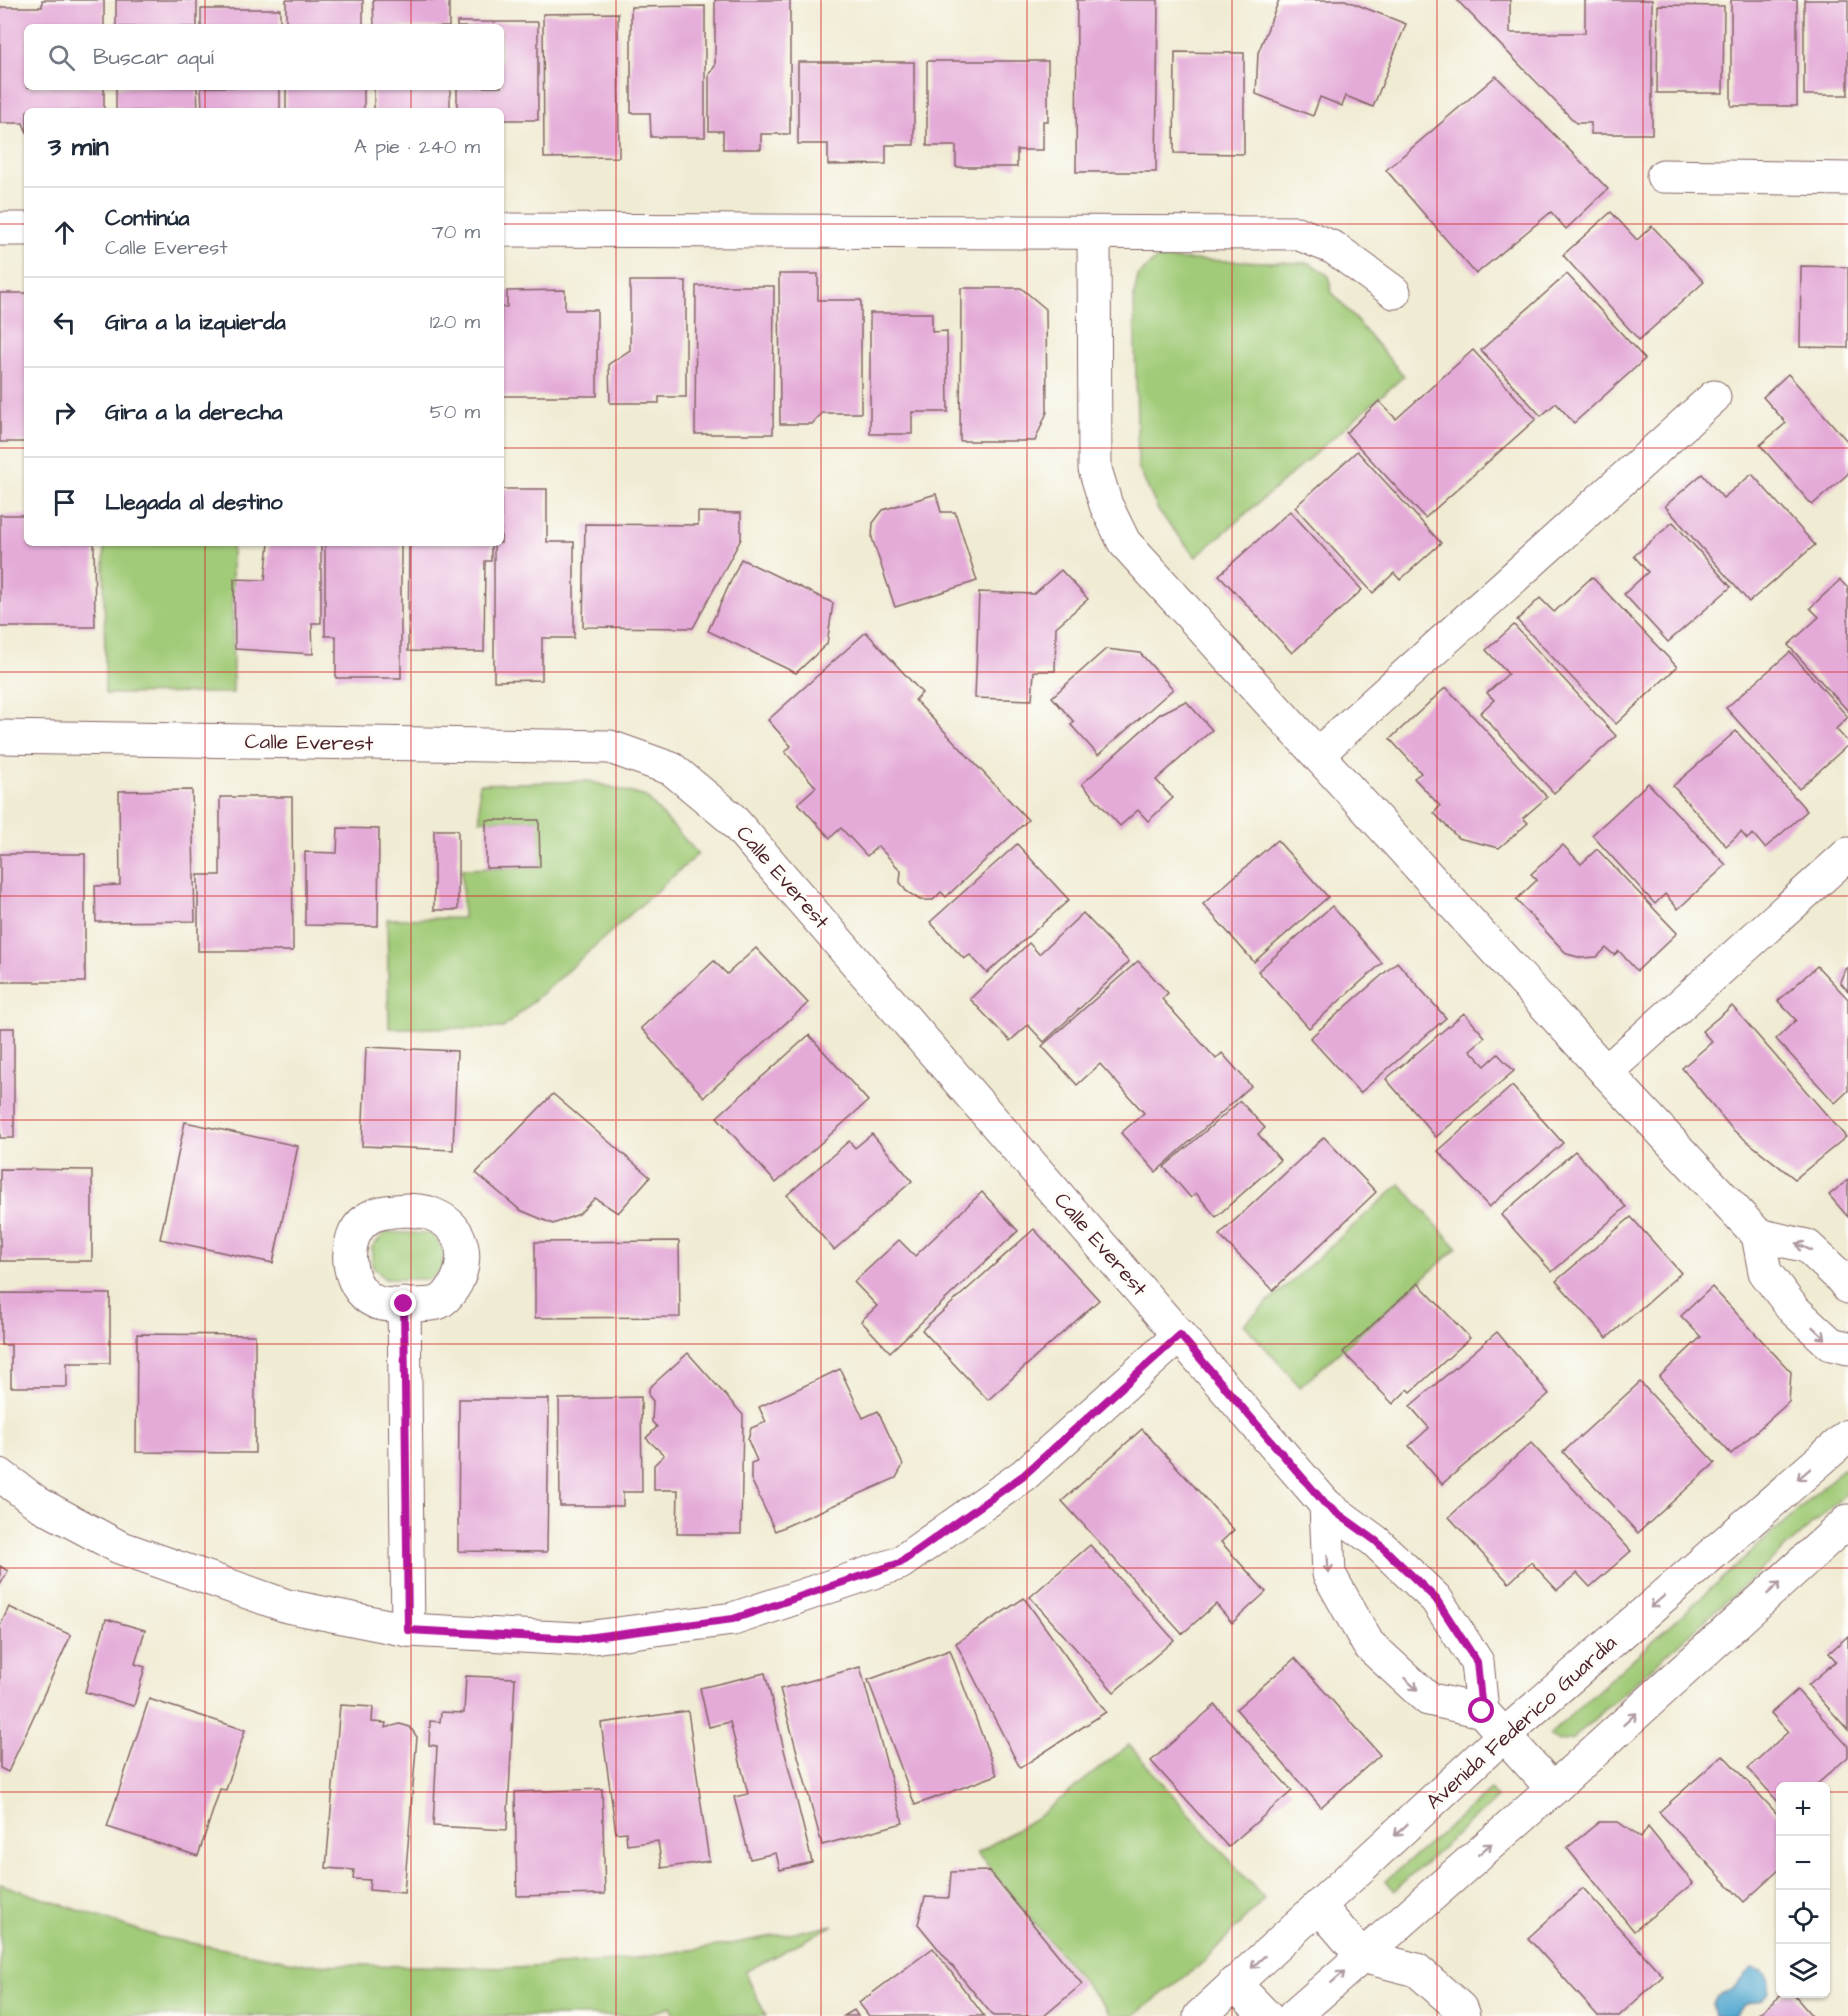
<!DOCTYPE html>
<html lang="es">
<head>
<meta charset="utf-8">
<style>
	:root { --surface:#fff; --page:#f2f2f3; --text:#1f2937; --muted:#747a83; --line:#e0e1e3 }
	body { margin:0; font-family:"Architects Daughter",sans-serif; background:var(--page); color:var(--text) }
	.controls { position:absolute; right:18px; bottom:18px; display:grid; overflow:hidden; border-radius:9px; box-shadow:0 2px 4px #0004 }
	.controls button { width:54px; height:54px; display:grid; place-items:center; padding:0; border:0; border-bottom:2px solid var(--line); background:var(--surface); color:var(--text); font:30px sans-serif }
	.stop { position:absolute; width:18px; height:18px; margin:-14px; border:4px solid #b5179e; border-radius:50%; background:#fff }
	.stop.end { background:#b5179e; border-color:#fff; box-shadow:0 2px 6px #0008 }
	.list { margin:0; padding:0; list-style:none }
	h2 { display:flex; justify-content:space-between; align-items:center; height:78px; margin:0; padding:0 24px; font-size:26px }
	h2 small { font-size:20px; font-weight:400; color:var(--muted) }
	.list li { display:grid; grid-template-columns:39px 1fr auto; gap:18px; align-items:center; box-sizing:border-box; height:90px; padding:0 24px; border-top:2px solid var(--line) }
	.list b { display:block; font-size:22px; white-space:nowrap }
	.list p { margin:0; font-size:20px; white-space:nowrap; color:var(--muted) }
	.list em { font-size:20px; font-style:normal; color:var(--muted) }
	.icon { flex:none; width:33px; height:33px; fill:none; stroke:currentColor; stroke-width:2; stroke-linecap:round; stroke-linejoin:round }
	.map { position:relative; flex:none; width:1848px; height:2016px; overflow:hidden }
	.search { position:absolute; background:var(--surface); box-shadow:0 2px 4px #0004; left:24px; top:24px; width:480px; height:66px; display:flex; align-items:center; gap:15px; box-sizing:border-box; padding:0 21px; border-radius:9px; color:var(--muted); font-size:22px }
	.panel { position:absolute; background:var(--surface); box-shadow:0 2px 4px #0004; left:24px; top:108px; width:480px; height:438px; border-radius:9px }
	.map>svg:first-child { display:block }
	.green { fill:#a1cb78; stroke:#767552; stroke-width:1.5 }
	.water { fill:#54a9d0; stroke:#4f647e; stroke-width:1.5 }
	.building { fill:#e4aad8 }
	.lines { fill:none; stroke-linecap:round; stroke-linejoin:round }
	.minor-casing { stroke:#846666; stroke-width:35 }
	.tertiary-casing { stroke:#846666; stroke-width:35 }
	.minor { stroke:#fff; stroke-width:33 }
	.tertiary { stroke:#fff; stroke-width:33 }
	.oneway { stroke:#ae9aa0 }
	.route { stroke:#b5179e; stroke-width:8 }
	.grid { fill:none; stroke:#d62828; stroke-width:1.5; stroke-opacity:0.55 }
	.labels { text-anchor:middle; stroke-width:6; stroke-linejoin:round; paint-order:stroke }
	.street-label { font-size:21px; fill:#4a1f2b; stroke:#fdfcf7 }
</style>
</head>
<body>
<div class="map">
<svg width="1848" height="2016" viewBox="0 0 1848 2016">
	<rect width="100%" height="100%" fill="#fdfcf7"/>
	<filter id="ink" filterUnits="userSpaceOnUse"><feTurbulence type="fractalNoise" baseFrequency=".0167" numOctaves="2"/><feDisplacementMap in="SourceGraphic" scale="12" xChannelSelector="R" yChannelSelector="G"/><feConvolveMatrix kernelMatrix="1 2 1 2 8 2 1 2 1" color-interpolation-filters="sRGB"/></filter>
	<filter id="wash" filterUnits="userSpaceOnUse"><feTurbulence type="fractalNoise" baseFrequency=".008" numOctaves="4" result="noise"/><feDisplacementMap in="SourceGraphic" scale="24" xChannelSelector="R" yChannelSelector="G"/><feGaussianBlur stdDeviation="1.35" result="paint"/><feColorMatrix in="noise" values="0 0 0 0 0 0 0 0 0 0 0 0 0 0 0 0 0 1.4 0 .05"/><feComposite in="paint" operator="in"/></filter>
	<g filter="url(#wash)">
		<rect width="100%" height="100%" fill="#f0ebd3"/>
		<g class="green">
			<polygon points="1156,259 1310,263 1329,276 1331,291 1404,376 1196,557 1159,512 1138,467 1134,296 1138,276"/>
			<polygon points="104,543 232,543 233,693 105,694"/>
			<polygon points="589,781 646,797 698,854 503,1028 389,1028 387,919 463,918 462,869 540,867 538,820 480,820 479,784"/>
			<polygon points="1400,1184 1457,1248 1300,1387 1244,1324"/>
			<polygon points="386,1232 432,1234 443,1249 443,1268 431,1279 385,1279 372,1265 372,1247"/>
			<polygon points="1843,1469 1848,1469 1848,1492 1572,1739 1558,1742 1549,1735"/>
			<polygon points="1129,1745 1264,1899 1199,1966 1133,2016 1112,2016 977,1853 1039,1816"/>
			<polygon points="1491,1790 1496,1799 1394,1891 1386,1881"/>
			<polygon points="0,1884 159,1937 305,1964 517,1968 616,1961 724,1945 833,1925 745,1972 766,2016 675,2016 671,2006 646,2016 0,2016"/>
		</g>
		<polygon class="water" points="1752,1968 1763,1971 1770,1981 1770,1991 1762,2000 1744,2005 1734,2016 1715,2016 1712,2004 1716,1996 1733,1989 1744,1975"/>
		<g id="blocks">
			<g class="building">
				<polygon points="42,0 104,0 104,27 27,27 27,87 104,87 104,111 27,111 27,133 23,123 0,123 0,7 42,7"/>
				<rect x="116" y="0" width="81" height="27"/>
				<rect x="286" y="0" width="77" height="27"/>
				<polygon points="373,0 449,0 449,27 374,27"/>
				<polygon points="715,0 790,0 790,134 761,134 761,149 723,149 723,131 709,131 709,74 715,66"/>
				<polygon points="1077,0 1158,0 1156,172 1076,172"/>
				<polygon points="1279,0 1345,0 1406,24 1373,107 1346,96 1342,106 1320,97 1313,116 1256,94 1258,53"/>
				<polygon points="1457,0 1510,0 1510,33 1585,33 1585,0 1652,0 1652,134 1591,134 1591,123 1576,123"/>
				<rect x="1731" y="0" width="66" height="106"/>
				<rect x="1804" y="0" width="44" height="95"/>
				<polygon points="1658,5 1724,6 1723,93 1657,93"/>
				<polygon points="705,6 705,137 651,137 650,113 631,113 631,7"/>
				<rect x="201" y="9" width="79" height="18"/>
				<polygon points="618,13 619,157 544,158 543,14"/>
				<polygon points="457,22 538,22 538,120 501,120 501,111 457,111 457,87 501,87 501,27 457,27"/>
				<polygon points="1175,52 1244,53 1244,154 1174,153"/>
				<polygon points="927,61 1048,61 1048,121 1043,121 1043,150 1017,150 1017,167 956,167 956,146 927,146"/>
				<polygon points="798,62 914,62 914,145 886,145 886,164 828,165 828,144 798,144"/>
				<polygon points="1496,76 1608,189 1566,229 1551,212 1476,274 1386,170"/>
				<polygon points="116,87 197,87 198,111 116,111"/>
				<polygon points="201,87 280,87 280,111 202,111"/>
				<rect x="286" y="87" width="78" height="24"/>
				<rect x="374" y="87" width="76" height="24"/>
				<polygon points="1611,212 1637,240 1652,226 1704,282 1639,340 1563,255"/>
				<polygon points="1801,266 1848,267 1848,348 1800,347"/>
				<polygon points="779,274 818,274 818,300 861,300 861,413 822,413 812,424 780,424"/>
				<polygon points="1567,274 1645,359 1574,423 1556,403 1541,416 1481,350"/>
				<polygon points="630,281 686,281 686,397 659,397 659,403 610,403 609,364 630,350"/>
				<polygon points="696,286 774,286 773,434 695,434"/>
				<polygon points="961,288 1021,288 1046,309 1047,412 1035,441 960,441"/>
				<polygon points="565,290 565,310 597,310 597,396 501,396 501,307 507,307 507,291"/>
				<rect x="0" y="293" width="27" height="149"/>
				<polygon points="870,313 932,313 932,332 947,331 948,412 912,412 912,434 870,434"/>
				<polygon points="1473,350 1536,419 1425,518 1346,433 1379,401 1396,419"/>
				<polygon points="1788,374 1848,442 1848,474 1812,505 1760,445 1786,423 1763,397"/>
				<polygon points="1357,451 1441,543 1400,580 1394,573 1373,593 1295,507"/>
				<polygon points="1702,474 1723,498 1752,474 1815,545 1749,602 1665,506"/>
				<polygon points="501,489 547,489 547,542 574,542 574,638 542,638 542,680 494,681 494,543 501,543"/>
				<polygon points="936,494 941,512 955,512 977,581 895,607 872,538 873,523 883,510"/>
				<polygon points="1290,511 1362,590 1292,653 1219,575"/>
				<polygon points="698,512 741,513 741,539 693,628 583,627 585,524 698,525"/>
				<polygon points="0,515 27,515 27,543 94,543 95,627 0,627"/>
				<polygon points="1673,522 1731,587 1668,642 1624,594 1648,572 1634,556"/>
				<polygon points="269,543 321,543 321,623 312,623 313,654 235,649 234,579 265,580"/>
				<polygon points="325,543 401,543 401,678 336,678 336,636 325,636"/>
				<polygon points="409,543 491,543 491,561 485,561 484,652 408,651"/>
				<polygon points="741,559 833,603 827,644 796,673 708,631"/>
				<polygon points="1061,570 1088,599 1056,627 1055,671 1034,671 1032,700 975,698 979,592 1034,594"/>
				<polygon points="1592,577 1677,667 1616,724 1517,620 1540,598 1554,612"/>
				<polygon points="1840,580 1848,588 1848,711 1788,645 1819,617 1810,608"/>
				<polygon points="1514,625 1616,736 1554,793 1480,713 1494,700 1487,693 1508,674 1486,650"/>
				<polygon points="866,632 922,693 915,700 1028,820 946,897 941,892 933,900 920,900 906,891 900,882 901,871 878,846 867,856 841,828 830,838 798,803 816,787 785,752 791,746 768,720"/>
				<polygon points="1106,649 1140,653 1173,689 1098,755 1071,725 1074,722 1052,697"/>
				<polygon points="1790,652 1848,717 1836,729 1848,742 1848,745 1799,789 1726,708"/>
				<polygon points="1446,687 1547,797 1523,818 1528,823 1499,848 1458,838 1434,813 1440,806 1414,778 1421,773 1390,739"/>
				<polygon points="1186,701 1212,730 1156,780 1173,798 1148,821 1138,810 1120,826 1082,784 1160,714"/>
				<polygon points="1736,731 1807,811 1765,848 1753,834 1747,839 1741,832 1726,846 1673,786"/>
				<polygon points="1648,783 1726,865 1678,909 1665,894 1655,904 1592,835"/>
				<polygon points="192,790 195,921 96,922 95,886 120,885 119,791"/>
				<polygon points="220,797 292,797 293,951 198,951 198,875 220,875"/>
				<polygon points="486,820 539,820 540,867 486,868"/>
				<polygon points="338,828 379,829 378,926 305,925 305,852 337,853"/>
				<rect x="434" y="830" width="24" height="80"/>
				<polygon points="1277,840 1328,897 1254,962 1203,904"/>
				<polygon points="1017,844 1069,900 987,973 970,955 964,959 930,922"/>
				<polygon points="1563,845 1581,864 1597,849 1677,933 1637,971 1619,951 1614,955 1606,948 1597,957 1582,958 1567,954 1516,900 1537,880 1531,874"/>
				<rect x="0" y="854" width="85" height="128"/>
				<polygon points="1332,906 1382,963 1309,1028 1258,971"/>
				<polygon points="1083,913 1129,962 1044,1042 1028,1025 1010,1041 970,999 1029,943 1039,954"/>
				<polygon points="756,948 808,1003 704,1097 641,1028 714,961 727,974"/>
				<polygon points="1138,961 1168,993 1162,999 1216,1059 1222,1053 1251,1086 1156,1172 1121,1133 1144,1113 1100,1064 1077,1085 1042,1046"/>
				<polygon points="1397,962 1446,1018 1360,1093 1310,1038"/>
				<polygon points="1817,966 1848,999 1848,1091 1835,1103 1776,1039 1796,1020 1778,1001"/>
				<polygon points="1848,967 1848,991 1840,982 1845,969"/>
				<polygon points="1732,1006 1846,1137 1795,1179 1733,1130 1682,1068 1712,1042 1702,1031"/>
				<polygon points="1464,1013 1485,1037 1470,1050 1485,1066 1498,1054 1514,1071 1436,1137 1386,1079"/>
				<rect x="0" y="1028" width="14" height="110"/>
				<polygon points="809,1035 868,1101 776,1183 717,1117"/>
				<polygon points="366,1047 457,1051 453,1150 362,1146"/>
				<polygon points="1512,1086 1563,1143 1489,1207 1438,1151"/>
				<polygon points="553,1094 650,1177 618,1213 595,1198 579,1214 553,1224 520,1210 476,1173"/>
				<polygon points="1240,1101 1265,1128 1258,1134 1280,1160 1216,1217 1196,1193 1191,1198 1164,1167"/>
				<polygon points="185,1122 298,1146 273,1263 160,1239"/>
				<polygon points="872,1134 912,1181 834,1250 787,1195 849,1141 855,1148"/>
				<polygon points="1324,1137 1376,1192 1273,1290 1219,1235"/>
				<polygon points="1575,1151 1626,1207 1552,1272 1501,1215"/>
				<polygon points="0,1169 92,1170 92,1261 0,1261"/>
				<polygon points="1848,1180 1848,1217 1829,1195"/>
				<polygon points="982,1192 1018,1231 890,1352 861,1321 877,1306 854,1282 899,1240 915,1256"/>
				<polygon points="1631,1217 1681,1273 1607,1338 1556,1281"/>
				<polygon points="1034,1229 1099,1300 988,1400 922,1330"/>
				<polygon points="679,1241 680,1317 535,1318 535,1242"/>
				<polygon points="1418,1283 1470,1338 1411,1392 1408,1389 1393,1404 1343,1352"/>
				<polygon points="1712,1287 1791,1372 1789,1402 1731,1454 1659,1377 1701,1337 1681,1316"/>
				<polygon points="1,1293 110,1294 110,1363 67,1363 67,1387 11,1387 11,1345 1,1345"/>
				<polygon points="1497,1332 1549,1394 1442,1484 1409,1446 1429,1428 1410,1406"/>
				<polygon points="137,1334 255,1335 255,1453 136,1452"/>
				<polygon points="688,1353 743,1415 741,1534 677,1534 678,1490 654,1490 654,1465 664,1455 646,1438 657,1427 652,1422 653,1401 649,1396 649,1388"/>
				<polygon points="840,1369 863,1418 878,1411 903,1465 896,1478 775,1531 751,1479 751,1463 757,1461 748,1440 751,1428 766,1422 759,1407"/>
				<polygon points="1640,1382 1715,1463 1638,1533 1563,1452"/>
				<polygon points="641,1397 642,1492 623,1492 623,1506 560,1506 559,1399"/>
				<polygon points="459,1399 549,1399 547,1552 458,1551"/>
				<polygon points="1142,1429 1234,1530 1221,1542 1266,1592 1232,1623 1216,1604 1182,1634 1062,1501"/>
				<polygon points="1531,1443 1631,1551 1590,1587 1577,1573 1557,1590 1531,1562 1509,1583 1449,1517"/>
				<polygon points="1090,1545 1174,1640 1114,1692 1030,1597"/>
				<polygon points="0,1566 8,1571 0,1585"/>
				<polygon points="1024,1598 1106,1712 1020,1768 956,1643"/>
				<polygon points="9,1607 71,1635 8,1772 0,1768 0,1626"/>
				<polygon points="106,1619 145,1630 135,1664 145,1667 134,1706 85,1692"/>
				<polygon points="1848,1636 1848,1730 1808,1685 1836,1661 1829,1653"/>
				<polygon points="950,1650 997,1775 915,1805 868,1680"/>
				<polygon points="1295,1658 1380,1755 1321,1807 1236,1709"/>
				<polygon points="860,1667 903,1823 822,1845 780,1689"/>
				<polygon points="765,1673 812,1862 780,1870 776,1853 750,1859 734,1797 748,1794 730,1722 709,1727 700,1688"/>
				<polygon points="466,1676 515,1678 507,1830 433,1826 437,1746 429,1745 430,1721 440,1722 441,1712 464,1713"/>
				<polygon points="1797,1690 1848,1746 1848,1757 1815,1786 1780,1786 1780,1804 1748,1768 1788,1732 1771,1713"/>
				<polygon points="149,1699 245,1730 226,1790 220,1789 198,1856 107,1827"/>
				<polygon points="340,1705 373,1707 372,1722 386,1723 385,1728 400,1724 410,1727 417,1737 404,1893 369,1890 370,1880 353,1879 354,1870 326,1868"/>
				<polygon points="1215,1705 1292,1791 1228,1847 1151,1761"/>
				<polygon points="688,1711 709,1861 662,1868 658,1841 627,1845 626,1832 616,1833 601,1723"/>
				<polygon points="1723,1755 1780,1817 1780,1869 1744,1902 1659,1812"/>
				<polygon points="602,1789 605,1894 517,1896 515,1792"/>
				<polygon points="1599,1822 1618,1822 1641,1838 1648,1827 1693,1883 1634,1931 1567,1848"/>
				<polygon points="989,1871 1082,1984 1044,2016 993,2016 918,1924 925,1897 949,1898 951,1872"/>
				<polygon points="1583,1888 1663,1976 1619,2016 1598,2016 1528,1938"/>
				<polygon points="933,1948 984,2016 869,2016 859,2003"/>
				<polygon points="1783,1994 1793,1994 1812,2016 1756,2016"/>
				<polygon points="854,2010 858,2016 844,2016"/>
			</g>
		</g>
	</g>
	<g filter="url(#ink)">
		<use href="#blocks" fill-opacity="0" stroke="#846666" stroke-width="1.5"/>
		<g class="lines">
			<defs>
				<g id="minor">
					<polyline points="1663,176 1848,179"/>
					<polyline points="0,229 27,229"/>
					<polyline points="501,230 1297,233 1334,248 1394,292"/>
					<polyline points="1094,233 1095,469 1106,505 1124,542 1606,1072 1758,1235 1765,1272 1794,1310 1831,1344 1848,1348"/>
					<polyline points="0,737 610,747 672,769 731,818 1326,1505 1375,1541 1436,1599 1477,1662 1482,1711"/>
					<polyline points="1318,754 1714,397"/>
					<polyline points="1606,1072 1848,854"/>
					<path d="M 407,1210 C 414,1211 423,1211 429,1213 C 462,1224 470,1254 456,1283 C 452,1290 445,1300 437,1303 C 429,1305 392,1306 382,1304 C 347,1297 338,1239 367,1219 C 378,1211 394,1211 407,1210 Z"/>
					<polyline points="1758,1235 1807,1246 1840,1277 1848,1287"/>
					<polyline points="404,1304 408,1630"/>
					<polyline points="0,1475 39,1504 119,1547 287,1606 408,1630 578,1639 733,1619 900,1563 1024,1475 1180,1335"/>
					<polyline points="1326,1505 1329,1574 1368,1644 1428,1699 1482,1711 1553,1789"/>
					<polyline points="1319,1906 1362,1956 1417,1970 1460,2008 1463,2016"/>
					<polyline points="1234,1983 1266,2016"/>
				</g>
				<g id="tertiary">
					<polyline points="1200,2016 1504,1735 1848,1436"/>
					<polyline points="1294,2016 1553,1789 1848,1521"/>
				</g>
			</defs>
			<use href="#minor" class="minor-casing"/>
			<use href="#tertiary" class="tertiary-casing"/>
			<use href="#minor" class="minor"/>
			<use href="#tertiary" class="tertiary"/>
		</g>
		<defs><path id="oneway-shaft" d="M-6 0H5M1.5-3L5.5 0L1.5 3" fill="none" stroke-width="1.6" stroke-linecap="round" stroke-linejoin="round" transform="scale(1.5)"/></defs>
		<g class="oneway">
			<use href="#oneway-shaft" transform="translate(1804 1247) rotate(-155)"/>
			<use href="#oneway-shaft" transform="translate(1819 1333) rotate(43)"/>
			<use href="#oneway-shaft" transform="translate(1804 1474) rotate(139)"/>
			<use href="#oneway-shaft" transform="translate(1328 1564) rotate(87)"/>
			<use href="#oneway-shaft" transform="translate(1774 1588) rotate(-42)"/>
			<use href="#oneway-shaft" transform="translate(1657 1602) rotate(139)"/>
			<use href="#oneway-shaft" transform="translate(1411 1684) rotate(42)"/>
			<use href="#oneway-shaft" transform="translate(1630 1719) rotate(-42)"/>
			<use href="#oneway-shaft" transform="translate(1401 1830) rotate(137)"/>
			<use href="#oneway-shaft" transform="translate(1485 1849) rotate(-41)"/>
			<use href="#oneway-shaft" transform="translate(1258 1962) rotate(138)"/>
			<use href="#oneway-shaft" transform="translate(1338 1977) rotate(-41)"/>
		</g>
	</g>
	<g class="lines" filter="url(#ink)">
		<polyline class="route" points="404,1304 408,1630 578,1639 733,1619 900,1563 1024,1475 1180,1335 1326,1505 1376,1541 1436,1599 1477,1662 1482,1711"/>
	</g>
	<path class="grid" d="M 205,0 L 205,27M 411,0 L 411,27M 616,0 L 616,2016M 821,0 L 821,2016M 1027,0 L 1027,2016M 1232,0 L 1232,2016M 1437,0 L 1437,2016M 1643,0 L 1643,2016M 205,87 L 205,111M 411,87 L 411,111M 0,224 L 27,224M 501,224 L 1848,224M 0,448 L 27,448M 501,448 L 1848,448M 205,543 L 205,2016M 411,543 L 411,2016M 0,672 L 1848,672M 0,896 L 1848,896M 0,1120 L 1848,1120M 0,1344 L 1848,1344M 0,1568 L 1848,1568M 0,1792 L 1780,1792M 1826,1792 L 1848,1792"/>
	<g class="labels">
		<g class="street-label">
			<text transform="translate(309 742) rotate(1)" y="7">Calle Everest</text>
			<text transform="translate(783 877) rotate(49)" y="7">Calle Everest</text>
			<text transform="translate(1101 1244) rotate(49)" y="7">Calle Everest</text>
			<text transform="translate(1521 1722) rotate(-42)" y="7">Avenida Federico Guardia</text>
		</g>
	</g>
</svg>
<div class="controls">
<button>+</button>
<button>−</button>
<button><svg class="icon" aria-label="locate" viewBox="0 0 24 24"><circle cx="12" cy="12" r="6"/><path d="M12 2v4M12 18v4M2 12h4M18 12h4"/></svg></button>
<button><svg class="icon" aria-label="layers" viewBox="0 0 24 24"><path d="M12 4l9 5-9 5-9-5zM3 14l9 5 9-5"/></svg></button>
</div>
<div class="stop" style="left:1482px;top:1711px"></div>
<div class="stop end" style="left:404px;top:1304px"></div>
<div class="search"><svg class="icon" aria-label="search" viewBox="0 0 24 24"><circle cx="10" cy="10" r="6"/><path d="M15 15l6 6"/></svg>Buscar aquí</div>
<section class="panel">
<h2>3 min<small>A pie · 240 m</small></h2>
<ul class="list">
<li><svg class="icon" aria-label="ahead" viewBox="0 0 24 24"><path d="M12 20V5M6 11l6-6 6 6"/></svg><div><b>Continúa</b><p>Calle Everest</p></div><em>70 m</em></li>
<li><svg class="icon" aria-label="left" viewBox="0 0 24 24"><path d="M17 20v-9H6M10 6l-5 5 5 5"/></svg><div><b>Gira a la izquierda</b></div><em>120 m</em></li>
<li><svg class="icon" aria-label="right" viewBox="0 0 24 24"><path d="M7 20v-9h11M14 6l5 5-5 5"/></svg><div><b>Gira a la derecha</b></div><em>50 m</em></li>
<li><svg class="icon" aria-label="arrive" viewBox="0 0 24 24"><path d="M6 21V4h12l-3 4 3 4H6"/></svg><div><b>Llegada al destino</b></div></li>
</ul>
</section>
</div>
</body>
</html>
